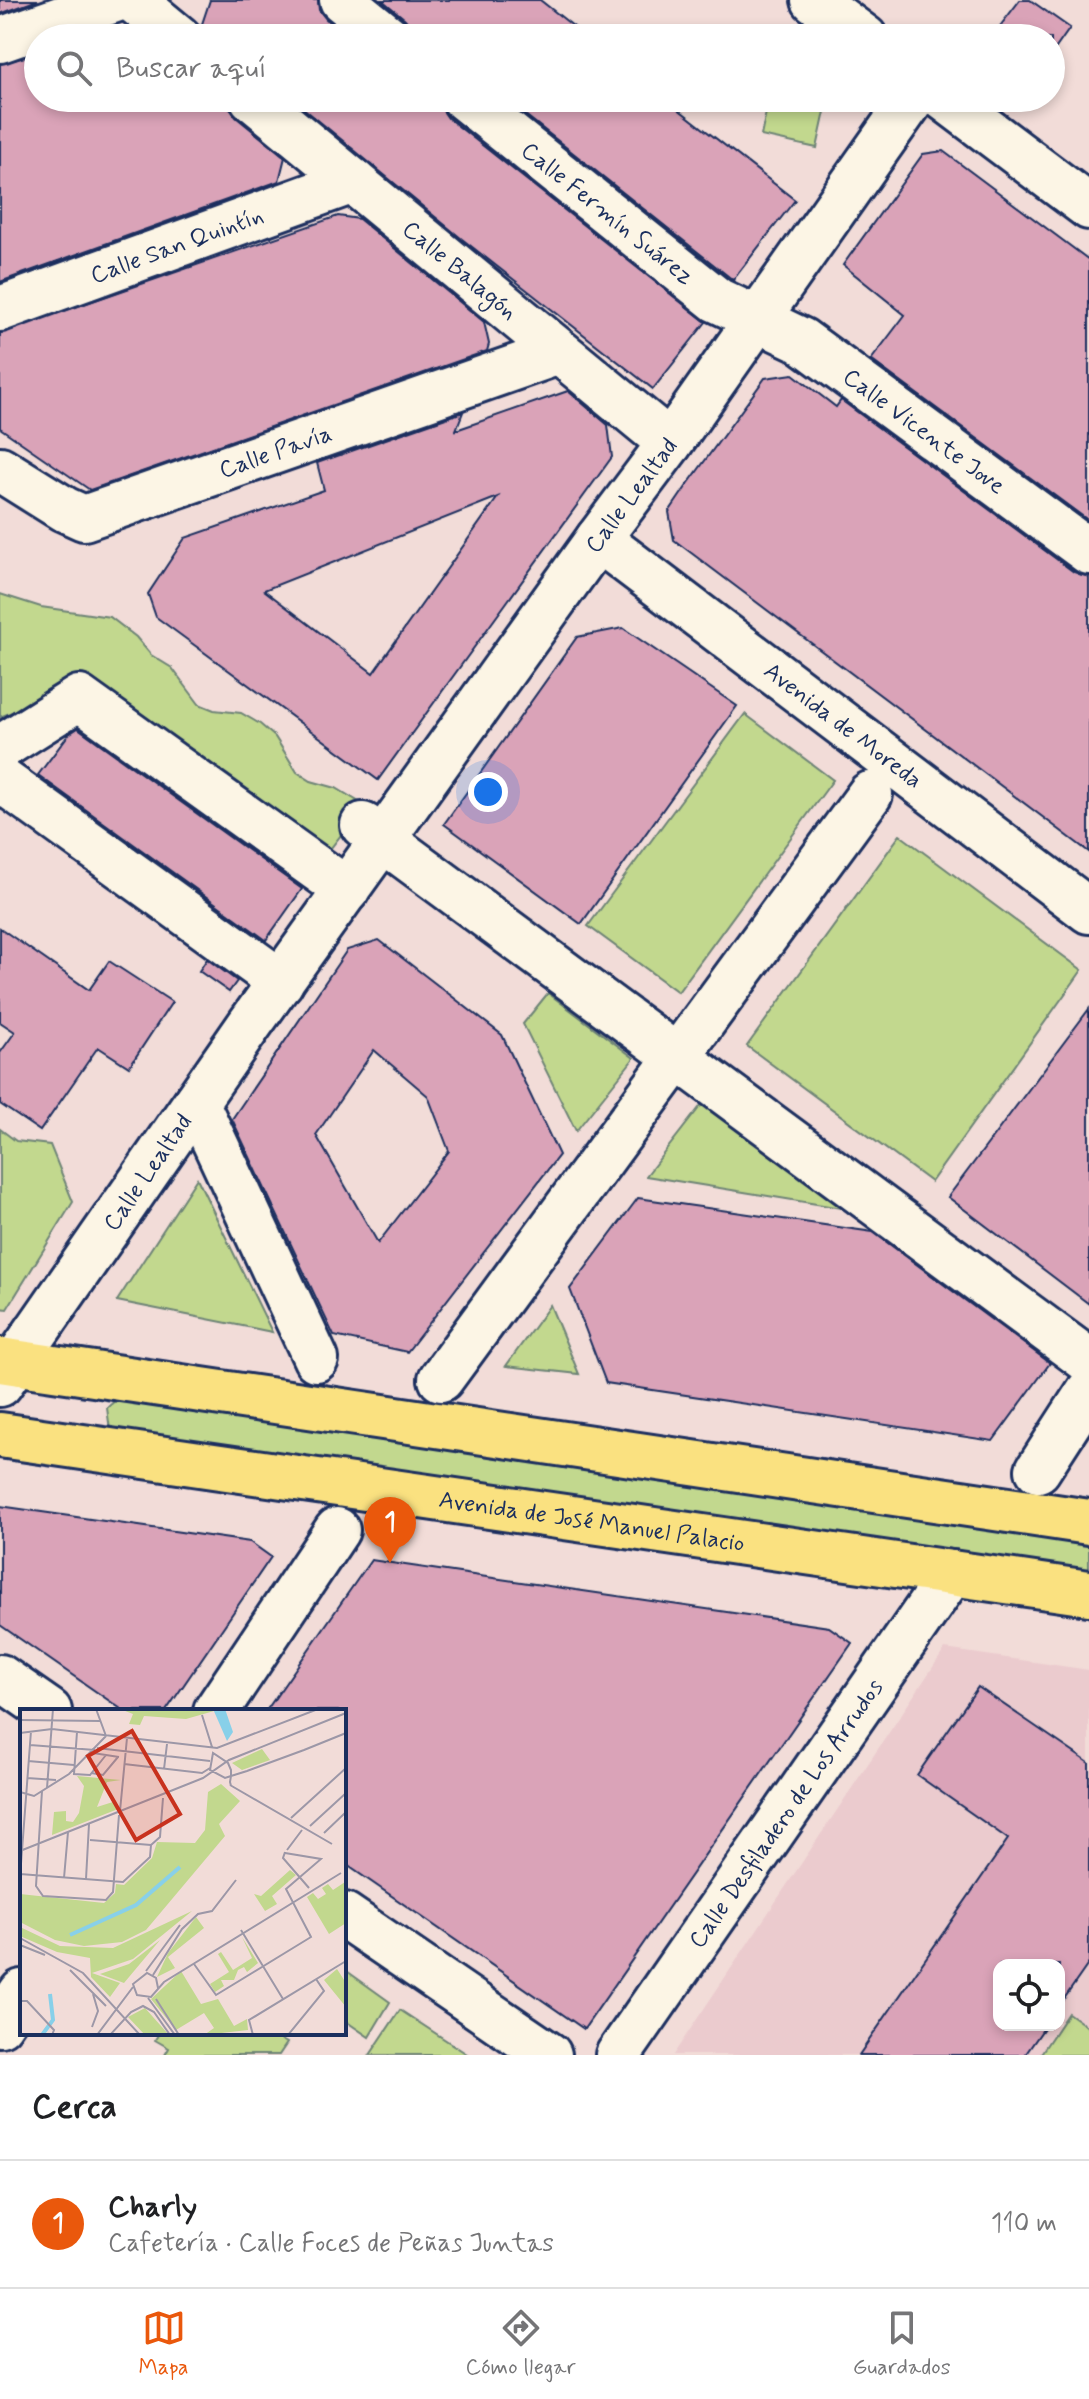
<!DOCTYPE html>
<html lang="es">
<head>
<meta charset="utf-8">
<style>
	:root { --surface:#fff; --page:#f2f2f2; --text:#202124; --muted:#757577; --line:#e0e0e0; --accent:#ea580c }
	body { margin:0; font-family:Mynerve,sans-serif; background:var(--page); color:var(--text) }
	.controls { position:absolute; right:24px; bottom:24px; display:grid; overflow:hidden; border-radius:16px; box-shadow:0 4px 12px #0003 }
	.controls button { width:72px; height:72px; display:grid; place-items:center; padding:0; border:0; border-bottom:2px solid var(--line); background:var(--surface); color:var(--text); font:40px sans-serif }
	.you { position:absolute; left:488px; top:792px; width:28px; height:28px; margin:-20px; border:6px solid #fff; border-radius:50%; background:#1a73e8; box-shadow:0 0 0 12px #1a73e833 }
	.badge { display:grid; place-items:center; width:52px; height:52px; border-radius:50%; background:var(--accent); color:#fff; font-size:26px; font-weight:700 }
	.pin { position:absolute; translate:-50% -66px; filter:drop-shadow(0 2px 4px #0008) }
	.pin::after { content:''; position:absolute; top:42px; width:28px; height:24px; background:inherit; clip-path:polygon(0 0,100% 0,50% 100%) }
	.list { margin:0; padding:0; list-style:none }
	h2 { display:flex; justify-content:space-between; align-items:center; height:104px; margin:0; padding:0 32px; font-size:34px }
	h2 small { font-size:26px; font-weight:400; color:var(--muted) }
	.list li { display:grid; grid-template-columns:52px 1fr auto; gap:24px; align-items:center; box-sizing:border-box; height:128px; padding:0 32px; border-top:2px solid var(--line) }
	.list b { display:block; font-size:30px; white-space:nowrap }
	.list p { margin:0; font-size:26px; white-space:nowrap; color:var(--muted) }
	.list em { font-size:26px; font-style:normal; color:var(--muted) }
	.icon { flex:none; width:44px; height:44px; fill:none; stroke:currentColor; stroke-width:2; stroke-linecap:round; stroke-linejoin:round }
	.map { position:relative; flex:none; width:1089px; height:2055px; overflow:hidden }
	.search { position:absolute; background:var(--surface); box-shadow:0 4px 12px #0003; left:24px; right:24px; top:24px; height:88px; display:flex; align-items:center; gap:20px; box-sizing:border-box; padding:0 28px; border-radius:44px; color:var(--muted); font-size:30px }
	.sheet { height:232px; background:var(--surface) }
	nav { display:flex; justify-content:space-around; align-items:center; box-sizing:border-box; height:112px; border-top:2px solid var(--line); background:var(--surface); font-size:22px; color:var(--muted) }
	nav a { display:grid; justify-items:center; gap:4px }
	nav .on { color:var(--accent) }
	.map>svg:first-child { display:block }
	.built { fill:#ebcbce; fill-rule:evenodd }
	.green { fill:#c2d88e; stroke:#6e8476; stroke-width:2 }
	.building { fill:#daa3b8; stroke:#1b2f5e; stroke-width:2; fill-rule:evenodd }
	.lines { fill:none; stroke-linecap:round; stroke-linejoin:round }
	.minor-casing { stroke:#1b2f5e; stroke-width:50 }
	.major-casing { stroke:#1b2f5e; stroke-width:50 }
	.minor { stroke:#fcf5e5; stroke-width:44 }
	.major { stroke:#fae180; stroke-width:44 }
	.labels { text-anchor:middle; stroke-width:7; stroke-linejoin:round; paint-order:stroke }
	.street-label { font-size:24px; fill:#1b2f5e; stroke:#fcf5e5 }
	.inset-river { fill:none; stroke:#88d0e9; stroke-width:4 }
	.inset-road { fill:none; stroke:#9c97a7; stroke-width:2 }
	.view { fill:#c8321e; fill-opacity:0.15; stroke:#c8321e; stroke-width:4 }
	.inset-edge { fill:none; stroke:#1b2f5e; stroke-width:4 }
</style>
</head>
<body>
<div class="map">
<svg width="1089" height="2055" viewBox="0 0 1089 2055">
	<rect width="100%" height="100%" fill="#f2dcd8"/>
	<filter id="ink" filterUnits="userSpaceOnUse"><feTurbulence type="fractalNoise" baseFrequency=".0125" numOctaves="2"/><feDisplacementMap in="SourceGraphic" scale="16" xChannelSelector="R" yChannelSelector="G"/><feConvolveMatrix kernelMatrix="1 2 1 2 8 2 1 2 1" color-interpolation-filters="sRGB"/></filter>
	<g filter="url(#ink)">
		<path class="built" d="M 945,1649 L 1089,1670 L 1089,2055 L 673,2055 ZM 999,1965 L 1059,1965 L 1059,2025 L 999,2025 Z"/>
		<g class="green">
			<polygon points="769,98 828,98 817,148 761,136"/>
			<polygon points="0,594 41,607 110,617 136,637 151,655 172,668 199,704 214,710 241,713 260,724 275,737 297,772 311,781 336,788 364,805 327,853 92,679 0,717"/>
			<polygon points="745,714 833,780 678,992 588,926"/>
			<polygon points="900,835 1082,970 931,1182 747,1046"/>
			<polygon points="548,993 634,1058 576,1131 523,1024"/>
			<polygon points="703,1103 847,1209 646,1176"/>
			<polygon points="0,1129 16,1141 50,1145 73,1202 7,1309 0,1308"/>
			<polygon points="197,1178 272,1332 117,1301"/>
			<polygon points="550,1305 579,1374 506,1366"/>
			<polygon points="119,1397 1089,1540 1089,1574 110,1430 107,1408"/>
			<polygon points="344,1969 390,2002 369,2037 344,2020"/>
			<polygon points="400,2010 467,2054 467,2055 370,2055"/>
			<polygon points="1068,2013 1089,2028 1089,2055 1040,2055"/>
			<polygon points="159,2033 276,2033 275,2036 287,2043 279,2055 165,2055 169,2048 155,2040"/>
		</g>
		<g class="building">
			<polygon points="0,0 38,0 0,14"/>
			<polygon points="210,0 318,0 319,10 326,19 349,38 212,38 202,24"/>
			<polygon points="382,0 540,0 588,38 413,38 412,28 405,19"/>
			<polygon points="1020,0 1030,0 1070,28 1051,55 1051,38 991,38"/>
			<polygon points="38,53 38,98 228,98 229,107 236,117 285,157 279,181 0,282 0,64"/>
			<polygon points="291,98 440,98 441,108 448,118 706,322 653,389 462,239"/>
			<polygon points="504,98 664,98 795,200 733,280"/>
			<polygon points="943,151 1089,260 1089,521 871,360 905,315 843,265 923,154"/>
			<polygon points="338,216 359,219 484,322 489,344 487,351 90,490 0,428 0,333"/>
			<polygon points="793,374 836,407 841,400 1074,572 1089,577 1089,852 674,540 669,512 688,484 765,378"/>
			<path d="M 568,391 L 608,425 L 612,457 L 378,780 L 156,617 L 148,594 L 185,538 L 324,490 L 317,463 L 463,412 L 456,430 ZM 498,497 L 373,673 L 264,590 Z"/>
			<polygon points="623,628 737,706 581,924 444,824 577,637"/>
			<polygon points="78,728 302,889 266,940 38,775 69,734"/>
			<polygon points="0,928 89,990 109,961 172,1002 129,1067 98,1047 40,1131 0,1104 0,1053 15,1032 0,1022"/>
			<path d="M 379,940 L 502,1035 L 559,1155 L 407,1352 L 334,1336 L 232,1119 L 347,950 ZM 374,1050 L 428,1096 L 449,1151 L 378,1243 L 316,1135 Z"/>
			<polygon points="207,959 237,981 229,992 199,971"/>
			<polygon points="1089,1009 1089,1304 948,1197"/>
			<polygon points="638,1198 873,1232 1050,1363 993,1441 606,1383 570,1289"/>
			<polygon points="0,1506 250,1542 271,1557 166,1711 124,1711 0,1625"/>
			<polygon points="371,1560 829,1627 852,1643 584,2029 344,1863 344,1711 266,1711"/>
			<polygon points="978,1687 1089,1763 1089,1963 1059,2006 1059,1965 999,1965 999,2025 1046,2025 1025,2055 859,2055 1008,1839 917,1775"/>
		</g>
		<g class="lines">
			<defs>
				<g id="minor">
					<polyline points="133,0 179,38"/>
					<polyline points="342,0 389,38"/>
					<polyline points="814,0 865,38"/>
					<polyline points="0,40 115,0"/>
					<path id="s1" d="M 252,98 L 670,443"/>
					<path id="s2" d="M 464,98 L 717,300 L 801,340 L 1089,552"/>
					<polyline points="944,98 1089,207"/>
					<path id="s3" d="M 0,309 L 353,181"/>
					<path id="s4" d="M 0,469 L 64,509 L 84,518 L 559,352"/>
					<path id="s5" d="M 598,539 L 1089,911"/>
					<polyline points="0,748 79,698 347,890"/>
					<polyline points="0,779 281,982"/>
					<polyline points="363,825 1089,1361"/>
					<polyline points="196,1102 316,1359"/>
					<polyline points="441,1379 870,794"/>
					<path id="s6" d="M 0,1384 L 250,1024 L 598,539 L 670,443 L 913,98"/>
					<polyline points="1038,1470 1089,1391"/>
					<polyline points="0,1677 49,1711"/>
					<polyline points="216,1711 337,1530"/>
					<polyline points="344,1915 549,2055"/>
					<polyline points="0,2024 22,1992"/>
					<path id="s7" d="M 618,2055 L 952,1573"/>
				</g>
				<g id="major">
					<polyline points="0,1360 1089,1522"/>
					<path id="s8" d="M 0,1435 L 1089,1593"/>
				</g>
			</defs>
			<use href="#minor" class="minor-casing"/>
			<use href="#major" class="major-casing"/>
			<use href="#minor" class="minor"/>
			<use href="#major" class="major"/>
		</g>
	</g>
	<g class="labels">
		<g class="street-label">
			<text dy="8" stroke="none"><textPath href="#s2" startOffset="184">Calle Fermín Suárez</textPath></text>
			<text dy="8" stroke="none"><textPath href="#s3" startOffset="188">Calle San Quintín</textPath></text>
			<text dy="8" stroke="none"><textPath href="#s1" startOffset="270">Calle Balagón</textPath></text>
			<text dy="8" stroke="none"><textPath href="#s2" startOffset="570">Calle Vicente Jove</textPath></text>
			<text dy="8" stroke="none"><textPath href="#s4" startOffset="300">Calle Pavía</textPath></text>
			<text dy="8" stroke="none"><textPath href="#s6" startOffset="1090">Calle Lealtad</textPath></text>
			<text dy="8" stroke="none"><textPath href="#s5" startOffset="308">Avenida de Moreda</textPath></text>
			<text dy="8" stroke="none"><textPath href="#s6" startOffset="258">Calle Lealtad</textPath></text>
			<text dy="8" stroke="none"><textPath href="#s8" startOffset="598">Avenida de José Manuel Palacio</textPath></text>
			<text dy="8" stroke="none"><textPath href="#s7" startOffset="294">Calle Desfiladero de Los Arrudos</textPath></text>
		</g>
	</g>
	<g transform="translate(20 1709)">
		<rect width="326" height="326" fill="#f2dcd8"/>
		<path d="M 100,0 L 193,0 L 194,2 L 166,10 L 124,7 L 120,16 L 109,15 L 113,5 ZM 242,40 L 250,51 L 222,61 L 212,54 ZM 57,67 L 101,71 L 87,73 L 77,98 L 96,92 L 98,100 L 32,126 L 34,103 L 46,102 L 46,112 L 53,113 L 59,104 L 64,77 ZM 201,75 L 220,92 L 199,115 L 205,127 L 126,221 L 102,233 L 64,237 L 35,231 L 0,213 L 0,185 L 84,194 L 95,184 L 96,175 L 104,176 L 132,149 L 137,133 L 175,134 L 185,121 L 188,83 ZM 270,161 L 276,166 L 252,187 L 257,195 L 245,202 L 234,185 L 241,187 ZM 325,173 L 326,214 L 309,225 L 287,188 L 293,184 L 298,190 L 306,185 L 302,179 L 308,175 L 313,181 ZM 172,202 L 113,250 L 72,264 L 100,274 L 90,288 L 71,268 L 70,249 L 37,243 L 0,227 L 0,218 L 40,237 L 93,239 ZM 176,208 L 184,219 L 148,248 L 155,259 L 137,268 L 148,244 ZM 222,228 L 238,254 L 227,263 L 224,258 L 218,261 L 214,271 L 201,271 L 204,277 L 195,283 L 190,275 L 209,263 L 198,245 L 201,243 L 213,261 L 232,249 ZM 140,231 L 104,274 L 80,265 L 109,255 ZM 317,260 L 326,274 L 326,298 L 304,271 ZM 161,262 L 181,295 L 198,290 L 214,317 L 227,310 L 228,321 L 184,326 L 194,319 L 184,304 L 156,321 L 131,290 ZM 125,299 L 149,326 L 125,326 L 108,308 Z" fill="#c2d88e"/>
		<path d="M 193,0 L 205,0 L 213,23 L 207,32 Z" fill="#88d0e9"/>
		<path class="inset-river" d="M 50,226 L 116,196 L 160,158M 22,326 L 33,311 L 30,285"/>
		<path class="inset-road" d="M 76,0 L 86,27M 182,6 L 192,38M 0,11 L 80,12M 57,23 L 54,65 L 70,66 L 86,46M 0,24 L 32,20 L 197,39 L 298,0M 10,36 L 75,41M 77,39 L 190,52M 73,44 L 99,48M 8,52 L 54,56M 104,55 L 182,64 L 190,59M 144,60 L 147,35M 71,64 L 83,66 L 98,48M 7,69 L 36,71M 210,76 L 312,135M 211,77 L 210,73 L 211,67 L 211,61 L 208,54 L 193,44 L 190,61 L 205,69 L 211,67 L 227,62 L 284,41 L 326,24M 27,79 L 33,0M 22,82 L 16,177 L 23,187 L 86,191 L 93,183 L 99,106M 0,83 L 14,87 L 49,65 L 86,27M 100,102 L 107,29M 271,109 L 326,59M 290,117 L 326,84M 304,124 L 326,103M 70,131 L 131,136M 267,141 L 282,121M 0,142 L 183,69 L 209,51 L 326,4M 265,143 L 263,149 L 289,179M 0,165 L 103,173 L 130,148 L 131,136 L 140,128 L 143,89M 0,168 L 11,22M 44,169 L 48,123M 66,170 L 69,115M 221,221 L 263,290M 0,229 L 63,264 L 120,326M 0,236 L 25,246M 174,255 L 196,286 L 291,228 L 266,180 L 301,150 L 265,144M 50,261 L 86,297M 126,262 L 160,216M 133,266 L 162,220 L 178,205 L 192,202 L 216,171M 138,279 L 136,269 L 127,264 L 113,275 L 117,286 L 131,288 L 144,273 L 321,164M 128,289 L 155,326M 136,290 L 159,326M 0,292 L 7,292 L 34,321 L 32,326M 72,318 L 78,302 L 73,285M 77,326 L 113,278M 90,326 L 111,303 L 123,297 L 134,303 L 150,326M 233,326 L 229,311 L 326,252M 268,326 L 304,282 L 296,270"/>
		<path class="view" d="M 112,22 L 160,105 L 116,131 L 68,47 Z"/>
		<rect width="326" height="326" class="inset-edge"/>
	</g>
</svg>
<div class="controls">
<button><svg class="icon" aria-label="locate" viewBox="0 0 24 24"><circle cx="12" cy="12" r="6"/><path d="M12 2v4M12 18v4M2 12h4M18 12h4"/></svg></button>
</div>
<div class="you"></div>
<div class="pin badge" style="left:390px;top:1563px">1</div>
<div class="search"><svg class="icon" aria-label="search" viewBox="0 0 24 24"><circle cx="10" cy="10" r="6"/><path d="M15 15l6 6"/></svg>Buscar aquí</div>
</div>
<section class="sheet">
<h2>Cerca<small></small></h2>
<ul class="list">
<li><span class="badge">1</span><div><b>Charly</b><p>Cafetería · Calle Foces de Peñas Juntas</p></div><em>110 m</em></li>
</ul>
</section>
<nav>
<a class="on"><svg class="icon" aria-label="map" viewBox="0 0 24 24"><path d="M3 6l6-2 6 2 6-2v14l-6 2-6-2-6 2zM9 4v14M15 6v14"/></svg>Mapa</a>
<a><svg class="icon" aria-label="directions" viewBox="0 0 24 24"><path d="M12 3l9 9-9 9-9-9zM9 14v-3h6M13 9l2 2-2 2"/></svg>Cómo llegar</a>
<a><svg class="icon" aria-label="saved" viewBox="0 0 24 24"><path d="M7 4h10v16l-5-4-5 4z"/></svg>Guardados</a>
</nav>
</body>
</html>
